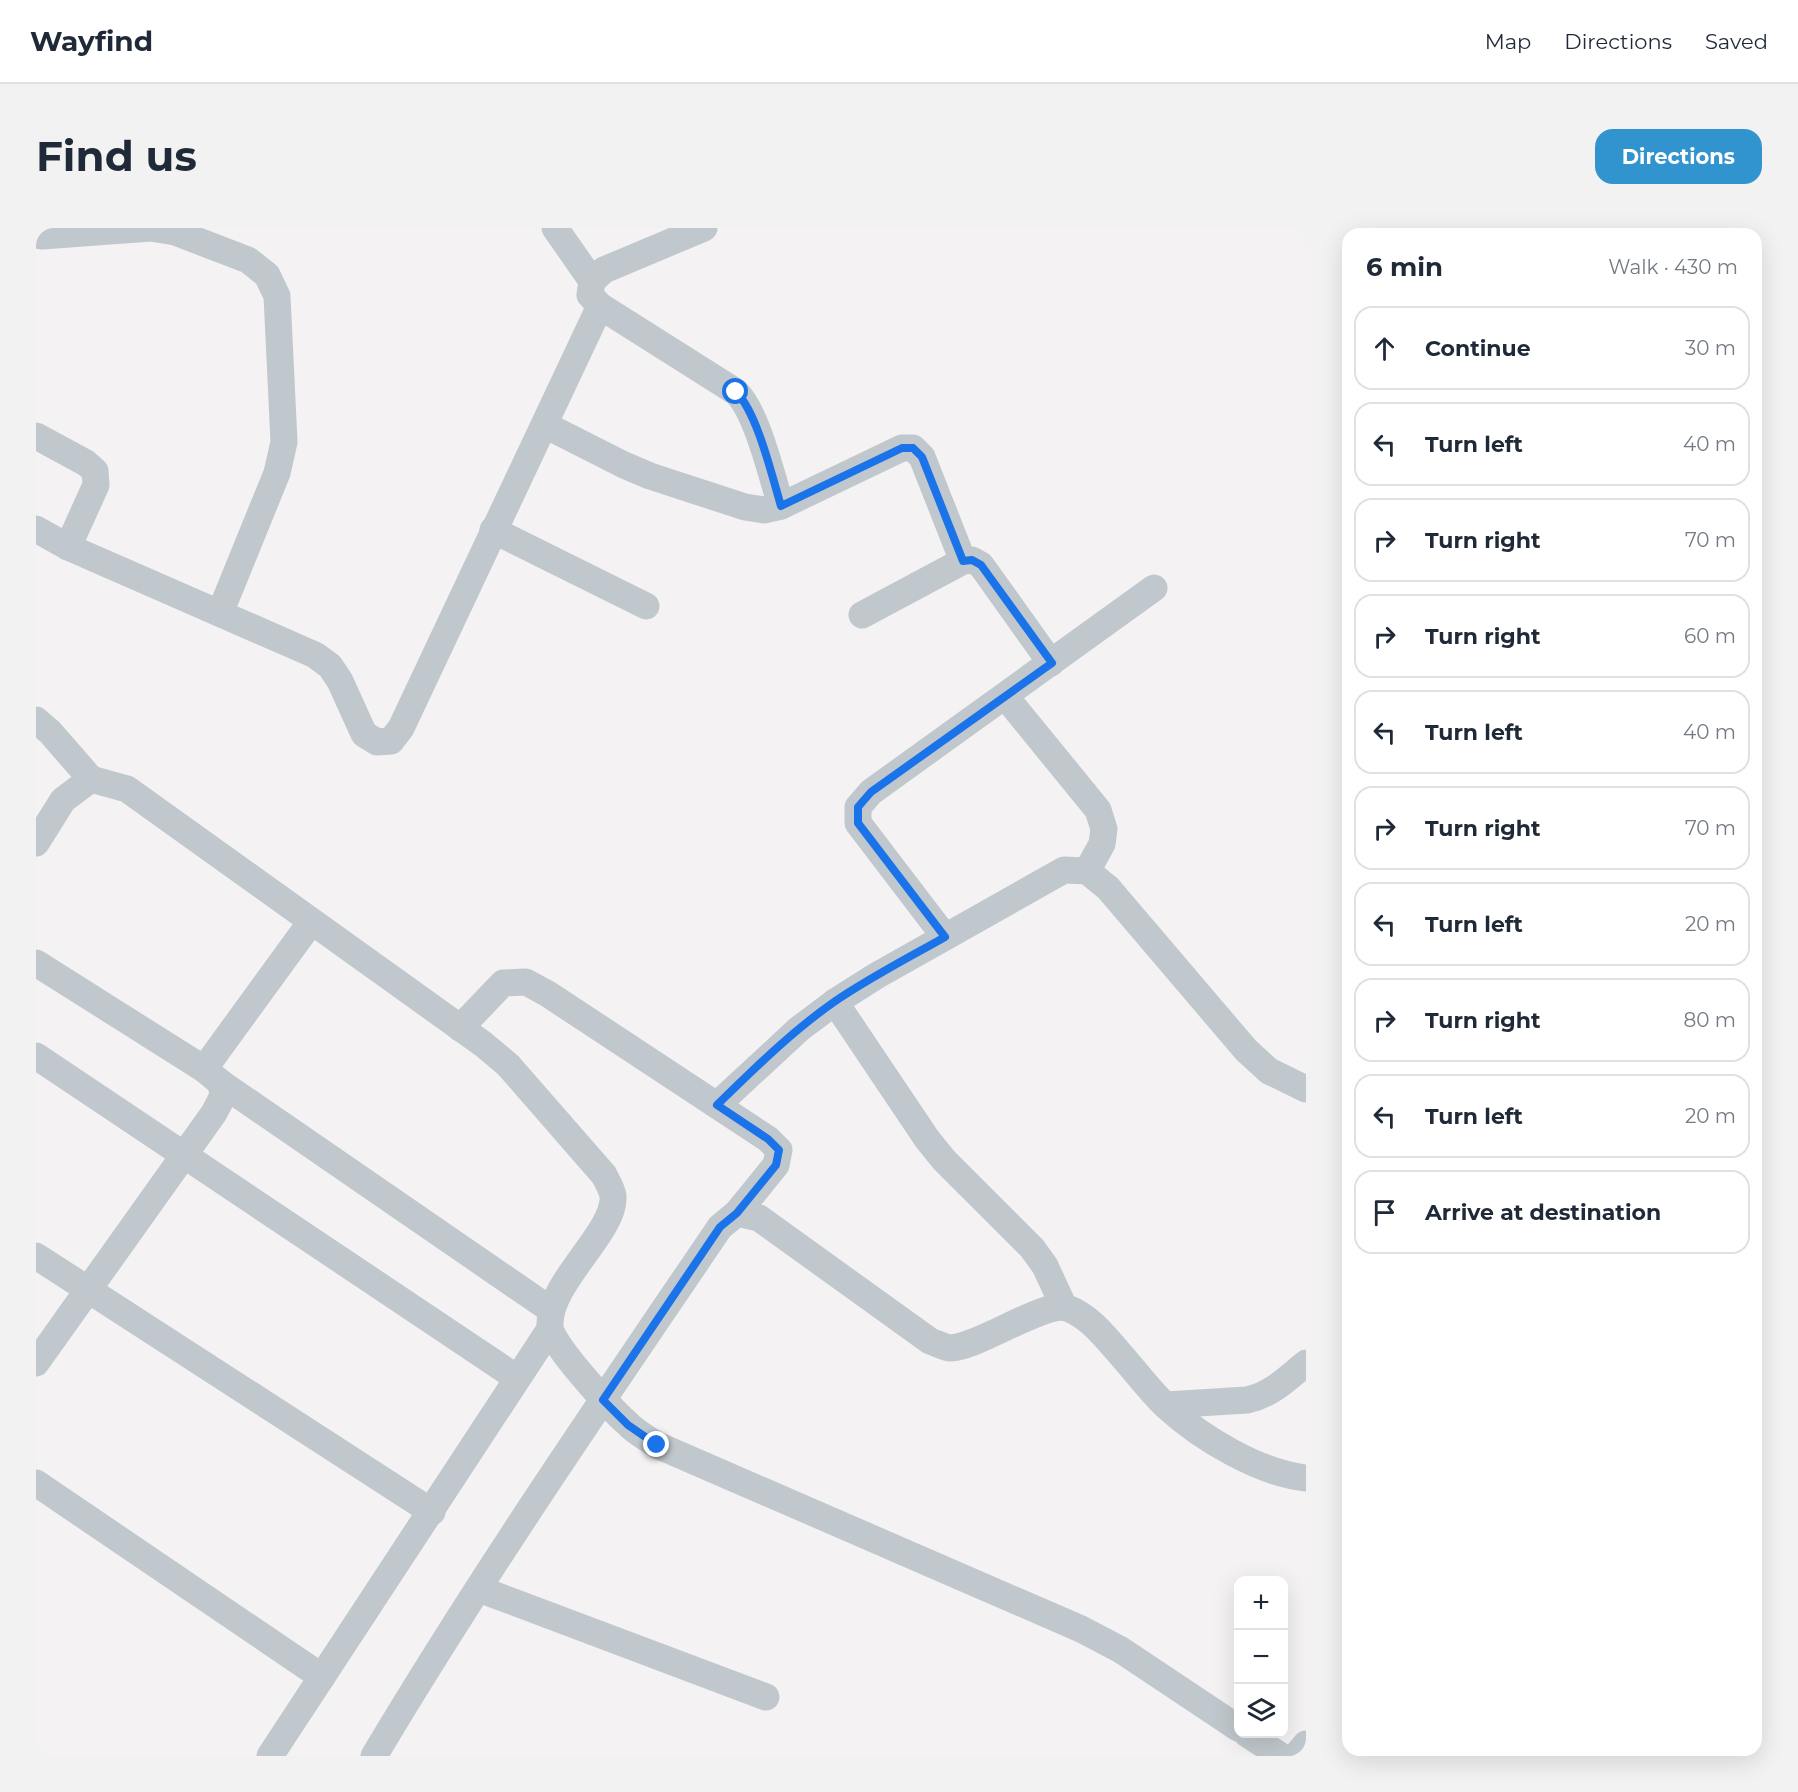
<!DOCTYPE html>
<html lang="en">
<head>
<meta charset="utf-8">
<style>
	:root { --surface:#fff; --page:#f2f2f3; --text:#1f2937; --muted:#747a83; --line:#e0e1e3; --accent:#3194cf }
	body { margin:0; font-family:Montserrat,sans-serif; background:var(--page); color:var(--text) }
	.controls { position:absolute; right:18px; bottom:18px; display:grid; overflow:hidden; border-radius:12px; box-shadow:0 6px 24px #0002 }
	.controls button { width:54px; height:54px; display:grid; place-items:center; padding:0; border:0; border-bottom:2px solid var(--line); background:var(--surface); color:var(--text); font:30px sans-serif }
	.stop { position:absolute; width:18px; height:18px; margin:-14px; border:4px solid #1a73e8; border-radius:50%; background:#fff }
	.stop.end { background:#1a73e8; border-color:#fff; box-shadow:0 2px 6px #0008 }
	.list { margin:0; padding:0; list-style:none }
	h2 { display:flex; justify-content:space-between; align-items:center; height:78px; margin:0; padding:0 24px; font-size:26px }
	h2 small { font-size:20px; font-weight:400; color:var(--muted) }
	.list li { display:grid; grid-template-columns:39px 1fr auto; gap:18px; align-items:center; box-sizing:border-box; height:84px; margin:0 12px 12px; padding:0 12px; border:2px solid var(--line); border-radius:18px }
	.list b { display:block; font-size:22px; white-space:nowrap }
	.list em { font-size:20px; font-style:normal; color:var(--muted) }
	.icon { flex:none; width:33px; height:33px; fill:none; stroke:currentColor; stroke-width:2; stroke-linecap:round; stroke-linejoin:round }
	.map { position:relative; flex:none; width:1270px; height:1528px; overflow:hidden; border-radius:18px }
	header { display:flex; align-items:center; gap:36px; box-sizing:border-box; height:84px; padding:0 30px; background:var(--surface); border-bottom:2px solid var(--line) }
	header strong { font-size:28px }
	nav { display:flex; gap:33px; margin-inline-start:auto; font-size:21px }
	.intro { display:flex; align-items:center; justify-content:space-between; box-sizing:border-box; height:144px; padding:0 36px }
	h1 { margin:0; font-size:42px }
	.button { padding:15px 27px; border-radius:18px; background:var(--accent); color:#fff; font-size:21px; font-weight:700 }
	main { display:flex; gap:36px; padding:0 36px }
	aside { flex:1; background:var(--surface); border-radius:18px; box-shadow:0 6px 24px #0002 }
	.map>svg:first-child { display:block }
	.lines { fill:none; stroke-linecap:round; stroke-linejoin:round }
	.street { stroke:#c0c8cd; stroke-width:27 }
	.route { stroke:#1a73e8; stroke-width:8 }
</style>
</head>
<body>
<header>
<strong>Wayfind</strong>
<nav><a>Map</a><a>Directions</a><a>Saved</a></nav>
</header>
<div class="intro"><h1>Find us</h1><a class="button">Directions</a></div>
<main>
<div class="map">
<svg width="1270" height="1528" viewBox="0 0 1270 1528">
	<rect width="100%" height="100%" fill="#f4f2f3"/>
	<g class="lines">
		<g class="street">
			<polyline points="519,0 556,53"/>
			<path d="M 668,0 L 568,42 L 556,53 L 554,67 L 564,78 L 700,164 C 721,184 736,249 745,278"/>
			<polyline points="0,7 6,8 115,0 139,4 212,32 231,47 241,68 248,214 241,245 184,385"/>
			<polyline points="509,197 588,237 614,248 709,279 728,282 745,278 866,220 877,220 886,229 927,333"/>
			<polyline points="0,208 50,235 59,243 60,257 32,319"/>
			<polyline points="0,301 32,319 279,427 294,438 304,453 328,506 341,514 355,513 365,500 564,78"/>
			<polyline points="457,302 610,378"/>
			<polyline points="826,387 927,333 936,332 945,337 1015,435"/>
			<polyline points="969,468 1062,582 1068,601 1066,616 1051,643"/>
			<polyline points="0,492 14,504 55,551"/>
			<path d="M 0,615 L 27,572 L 55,551 L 91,561 L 447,816 L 472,837 L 568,947 C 571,953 576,961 577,968 C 580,1004 511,1055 514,1099 C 515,1116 576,1182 591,1195 C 599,1204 611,1210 621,1217 L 1045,1401 L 1085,1422 L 1202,1500"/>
			<polyline points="909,709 822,595 822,579 835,564 1118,360"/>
			<polyline points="0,735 168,841 185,855 187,868 178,885 0,1135"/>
			<polyline points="799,774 891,911 908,932 996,1020 1009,1038 1028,1079"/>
			<polyline points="424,800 467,755 490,754 512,766 732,911 743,922 740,937 701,985"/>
			<polyline points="0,828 481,1150"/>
			<polyline points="168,841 275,694"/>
			<polyline points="185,855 515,1082"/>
			<polyline points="681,877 763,801 799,774 840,748 1028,642 1051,643 1072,660 1210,822 1233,843 1270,861"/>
			<polyline points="0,1028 396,1284"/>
			<path d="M 1130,1177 L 1211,1172 C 1235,1167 1251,1151 1270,1135"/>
			<polyline points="0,1255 286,1449"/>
			<polyline points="443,1361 730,1469"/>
			<polyline points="1211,1506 1245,1528"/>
			<polyline points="234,1528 514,1101"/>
			<path d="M 338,1528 C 446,1347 566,1173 684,999 L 701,985 L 723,990 L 894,1113 C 900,1115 909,1120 915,1120 C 945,1118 1008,1073 1031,1080 C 1056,1089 1073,1114 1091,1134 C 1104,1149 1116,1165 1130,1178 C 1165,1210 1223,1245 1270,1250"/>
			<polyline points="1260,1528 1270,1516"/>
		</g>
	</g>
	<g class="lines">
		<path class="route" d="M 621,1217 L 592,1197 L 567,1172 L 684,999 L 701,985 L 740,937 L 743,922 L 732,911 L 681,877 C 718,841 755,804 798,774 C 833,750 872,730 909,709 L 822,595 L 822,579 L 835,564 L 1016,435 L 945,337 L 936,332 L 927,333 L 886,229 L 877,220 L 866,220 L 745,278 C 736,248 721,184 700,164"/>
	</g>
</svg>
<div class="controls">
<button>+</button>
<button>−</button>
<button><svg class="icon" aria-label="layers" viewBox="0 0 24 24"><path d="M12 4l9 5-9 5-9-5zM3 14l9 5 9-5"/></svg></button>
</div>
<div class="stop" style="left:700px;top:164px"></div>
<div class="stop end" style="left:621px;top:1217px"></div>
</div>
<aside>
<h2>6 min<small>Walk · 430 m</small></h2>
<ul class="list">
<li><svg class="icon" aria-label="ahead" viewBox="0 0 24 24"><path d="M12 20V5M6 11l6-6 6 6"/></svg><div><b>Continue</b></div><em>30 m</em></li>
<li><svg class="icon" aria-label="left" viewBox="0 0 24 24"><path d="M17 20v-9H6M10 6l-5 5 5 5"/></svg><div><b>Turn left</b></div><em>40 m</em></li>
<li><svg class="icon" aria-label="right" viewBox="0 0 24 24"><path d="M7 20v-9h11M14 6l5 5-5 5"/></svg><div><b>Turn right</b></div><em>70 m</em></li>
<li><svg class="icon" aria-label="right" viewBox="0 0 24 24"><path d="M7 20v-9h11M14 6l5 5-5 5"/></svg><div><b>Turn right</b></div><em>60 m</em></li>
<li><svg class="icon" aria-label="left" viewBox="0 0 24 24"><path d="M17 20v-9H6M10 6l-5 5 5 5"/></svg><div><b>Turn left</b></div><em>40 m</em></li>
<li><svg class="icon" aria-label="right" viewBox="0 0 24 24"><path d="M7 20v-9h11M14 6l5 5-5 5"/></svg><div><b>Turn right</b></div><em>70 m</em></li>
<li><svg class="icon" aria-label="left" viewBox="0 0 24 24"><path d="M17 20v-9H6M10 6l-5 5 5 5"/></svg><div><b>Turn left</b></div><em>20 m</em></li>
<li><svg class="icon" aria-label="right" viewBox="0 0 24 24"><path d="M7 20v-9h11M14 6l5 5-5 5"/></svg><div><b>Turn right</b></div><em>80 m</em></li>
<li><svg class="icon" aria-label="left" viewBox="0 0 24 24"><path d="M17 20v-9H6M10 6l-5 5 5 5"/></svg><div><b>Turn left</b></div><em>20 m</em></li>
<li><svg class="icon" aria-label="arrive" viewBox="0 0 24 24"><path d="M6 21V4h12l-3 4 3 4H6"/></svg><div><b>Arrive at destination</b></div></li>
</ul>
</aside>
</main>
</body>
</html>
